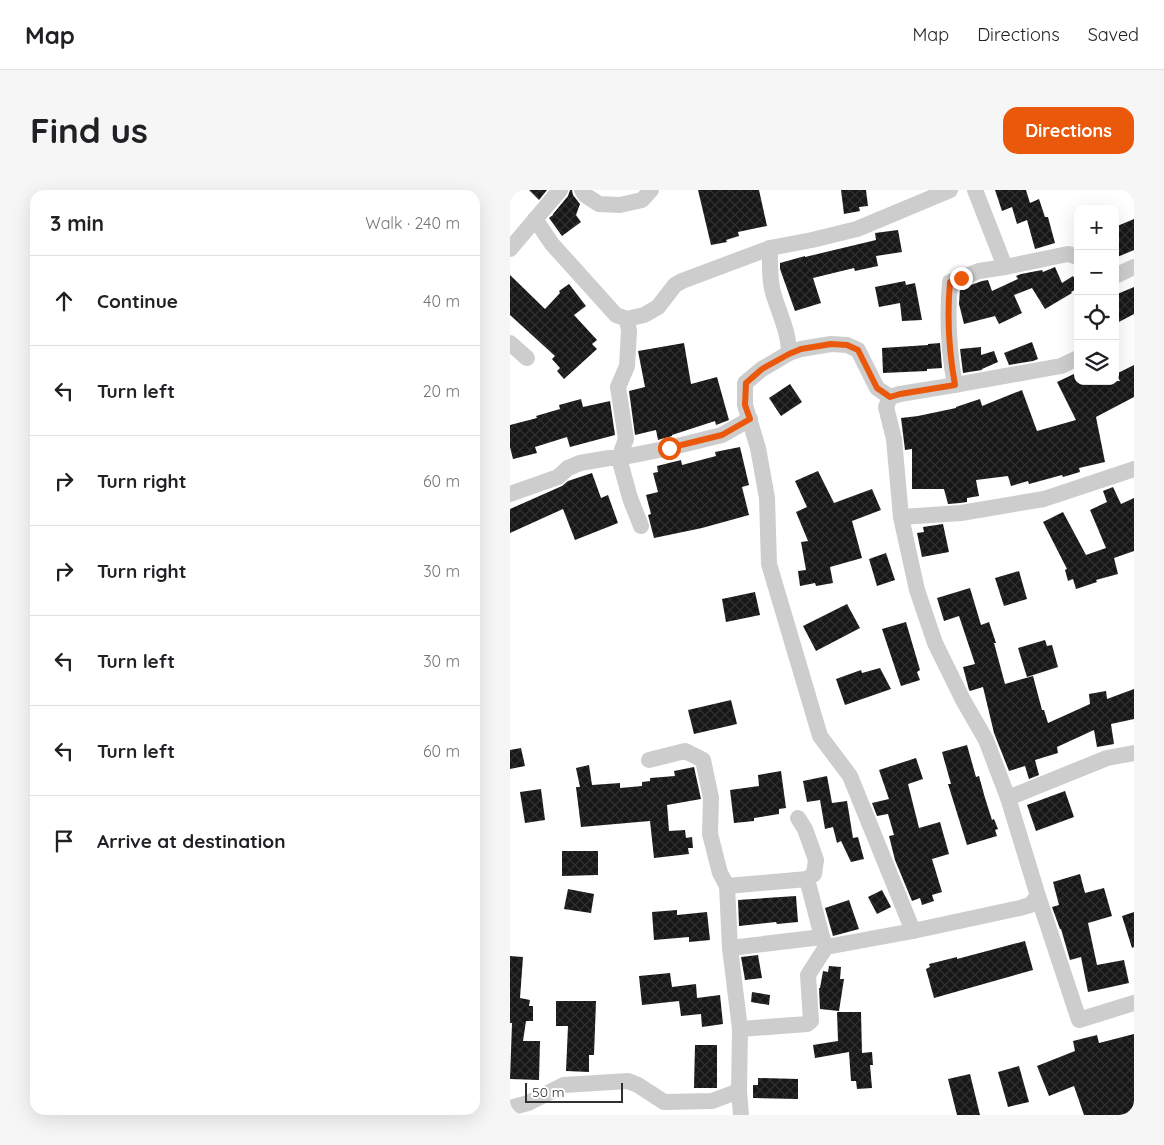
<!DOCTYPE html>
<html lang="en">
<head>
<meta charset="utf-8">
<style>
	:root { --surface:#fff; --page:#f6f6f6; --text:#202124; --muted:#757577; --line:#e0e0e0; --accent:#ea580c }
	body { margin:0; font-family:Quicksand,sans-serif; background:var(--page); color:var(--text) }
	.controls { position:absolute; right:15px; top:15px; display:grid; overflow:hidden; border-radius:10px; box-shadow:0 5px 20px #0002 }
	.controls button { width:45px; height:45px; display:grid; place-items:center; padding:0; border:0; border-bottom:1px solid var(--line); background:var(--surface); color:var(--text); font:25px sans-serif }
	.scale { position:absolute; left:15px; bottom:12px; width:98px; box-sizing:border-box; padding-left:5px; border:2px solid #303030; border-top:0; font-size:14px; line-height:18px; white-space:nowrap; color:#303030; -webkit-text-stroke:4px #fff; paint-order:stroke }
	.stop { position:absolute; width:15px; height:15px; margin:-11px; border:4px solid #ea580c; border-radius:50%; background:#fff }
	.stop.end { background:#ea580c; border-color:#fff; box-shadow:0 1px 5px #0008 }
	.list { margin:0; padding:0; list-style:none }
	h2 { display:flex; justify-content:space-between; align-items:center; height:65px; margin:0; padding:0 20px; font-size:21px }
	h2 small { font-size:16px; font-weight:400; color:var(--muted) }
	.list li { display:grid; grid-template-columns:32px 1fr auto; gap:15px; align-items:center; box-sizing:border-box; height:90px; padding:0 20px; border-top:1px solid var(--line) }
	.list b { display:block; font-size:19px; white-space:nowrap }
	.list em { font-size:16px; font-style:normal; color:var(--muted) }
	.icon { flex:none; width:28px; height:28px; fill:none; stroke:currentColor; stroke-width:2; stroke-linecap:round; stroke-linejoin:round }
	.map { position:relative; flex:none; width:624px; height:925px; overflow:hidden; border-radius:15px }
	header { display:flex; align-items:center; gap:30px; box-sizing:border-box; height:70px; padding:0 25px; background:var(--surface); border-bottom:1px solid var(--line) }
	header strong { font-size:24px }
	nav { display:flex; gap:28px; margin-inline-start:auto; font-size:18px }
	.intro { display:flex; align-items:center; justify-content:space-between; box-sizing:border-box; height:120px; padding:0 30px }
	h1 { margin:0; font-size:35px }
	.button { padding:12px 22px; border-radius:15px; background:var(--accent); color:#fff; font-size:18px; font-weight:700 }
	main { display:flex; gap:30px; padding:0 30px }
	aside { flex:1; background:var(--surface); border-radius:15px; box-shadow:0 5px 20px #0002 }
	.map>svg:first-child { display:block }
	.building { fill:url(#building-cross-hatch) }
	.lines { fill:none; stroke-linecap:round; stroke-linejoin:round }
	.minor { stroke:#cdcdcd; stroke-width:16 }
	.route { stroke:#ea580c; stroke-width:6 }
</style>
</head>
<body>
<header>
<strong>Map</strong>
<nav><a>Map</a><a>Directions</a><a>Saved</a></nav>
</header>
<div class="intro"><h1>Find us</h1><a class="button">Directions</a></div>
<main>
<aside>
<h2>3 min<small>Walk · 240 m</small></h2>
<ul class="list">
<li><svg class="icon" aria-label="ahead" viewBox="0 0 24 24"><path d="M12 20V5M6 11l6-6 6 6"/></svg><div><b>Continue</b></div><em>40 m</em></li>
<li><svg class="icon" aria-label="left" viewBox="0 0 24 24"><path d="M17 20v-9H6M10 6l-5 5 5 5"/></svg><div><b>Turn left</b></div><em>20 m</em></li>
<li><svg class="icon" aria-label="right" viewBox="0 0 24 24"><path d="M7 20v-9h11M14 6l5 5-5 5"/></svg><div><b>Turn right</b></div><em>60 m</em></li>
<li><svg class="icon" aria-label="right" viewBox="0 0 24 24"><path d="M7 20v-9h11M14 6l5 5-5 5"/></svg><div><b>Turn right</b></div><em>30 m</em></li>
<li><svg class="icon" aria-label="left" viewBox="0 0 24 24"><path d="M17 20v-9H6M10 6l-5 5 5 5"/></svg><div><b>Turn left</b></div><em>30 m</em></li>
<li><svg class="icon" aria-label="left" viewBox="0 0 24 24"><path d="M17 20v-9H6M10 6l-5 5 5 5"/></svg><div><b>Turn left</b></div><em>60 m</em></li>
<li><svg class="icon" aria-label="arrive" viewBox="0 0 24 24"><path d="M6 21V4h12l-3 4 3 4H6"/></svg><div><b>Arrive at destination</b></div></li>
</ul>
</aside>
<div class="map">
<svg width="624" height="925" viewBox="0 0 624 925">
	<defs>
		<pattern id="building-cross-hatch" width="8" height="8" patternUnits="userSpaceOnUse" patternTransform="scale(1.25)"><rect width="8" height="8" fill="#171717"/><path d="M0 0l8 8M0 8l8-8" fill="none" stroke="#303030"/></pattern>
	</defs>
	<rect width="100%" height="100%" fill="#fff"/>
	<g class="building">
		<polygon points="19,0 37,0 29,10"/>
		<polygon points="60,0 62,0 63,5 70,14 66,25 71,32 52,46 39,28 43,25 43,24 58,6"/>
		<polygon points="188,0 249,0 257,36 228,42 229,46 216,50 217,52 201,55"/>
		<polygon points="331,0 356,0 358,16 349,17 350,21 334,24"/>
		<polygon points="485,0 516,0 520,13 529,9 535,27 538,27 545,53 525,59 517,30 507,34 502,17 492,21"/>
		<polygon points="624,29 624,60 605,68 605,37"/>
		<polygon points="388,40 392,62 366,66 368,76 345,81 344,78 303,88 311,113 285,121 270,79 270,73 295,66 295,67 366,50 365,43"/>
		<polygon points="545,77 552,93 563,86 568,94 568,98 561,102 562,103 535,119 522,98 504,105 512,123 489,134 485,126 454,134 449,114 450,99 472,91 478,90 482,101 508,89 506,86 511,84 532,80 533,82"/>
		<polygon points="0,85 35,119 50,103 49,101 59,94 76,116 64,125 87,150 82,154 87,159 54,189 47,181 50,178 42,169 45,166 0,125"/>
		<polygon points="395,91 396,95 405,93 412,130 392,131 390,113 369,117 365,97"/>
		<polygon points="624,97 624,124 605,134 605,105"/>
		<polygon points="522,152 528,169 523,171 499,175 494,163"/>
		<polygon points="174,153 181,194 207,187 219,230 206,235 205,231 162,245 162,246 148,250 146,240 125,245 119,201 135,197 128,161"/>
		<polygon points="430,153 432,178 417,179 417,181 373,183 372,158 418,155 418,154"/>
		<polygon points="471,157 471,165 484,161 488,172 472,179 472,180 453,183 450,159"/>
		<polygon points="624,175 624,207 586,227 595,272 569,278 570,282 553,287 552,285 519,294 518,291 501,296 498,286 466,290 469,306 457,308 457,312 450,313 438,314 434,299 402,299 402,259 395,260 391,228 408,226 446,218 446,217 470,209 472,216 512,200 527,241 566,230 547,192 566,183 568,187 568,191 610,191 606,184"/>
		<polygon points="280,194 292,212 271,226 259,208"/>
		<polygon points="71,209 73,217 100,211 105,245 60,257 57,247 25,257 27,263 3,269 0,257 0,235 27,228 26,226 50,219 49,215"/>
		<polygon points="230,257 239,295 232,297 239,325 192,338 144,348 138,325 141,324 136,305 148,302 143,283 148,282 147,276 171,270 172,275 206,266 205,262"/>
		<polygon points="308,281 324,313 362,299 371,320 342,331 352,368 320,377 323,393 306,396 305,393 290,396 288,381 296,380 291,352 298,351 286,322 297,317 285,291"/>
		<polygon points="82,283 91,308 98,305 108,333 65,350 53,319 0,343 0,319 52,296 58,291"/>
		<polygon points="603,297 611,314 624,308 624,361 604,368 608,384 586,390 587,392 566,399 563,389 558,391 555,380 557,379 533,332 553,322 576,365 596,358 580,320 597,312 593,301"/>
		<polygon points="433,334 439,362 412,367 407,343 414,342 413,337"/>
		<polygon points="376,363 385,390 367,396 359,369"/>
		<polygon points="509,381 517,409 494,416 485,388"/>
		<polygon points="460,398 471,435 479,432 486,453 484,453 495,494 523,486 532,520 534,520 538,533 580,514 579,504 596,501 597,509 624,499 624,529 601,534 604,554 587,557 584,540 547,557 548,563 525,570 529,585 519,589 515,576 499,581 484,543 473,497 460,501 459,500 453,477 465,474 449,426 434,431 427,408"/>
		<polygon points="245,402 250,425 216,432 212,409"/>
		<polygon points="337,414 350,438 306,461 293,436"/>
		<polygon points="396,432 410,480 407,482 410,490 391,496 372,439"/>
		<polygon points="535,450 537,456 542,455 548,477 517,487 508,458"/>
		<polygon points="370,478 381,499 335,515 326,489 351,480 352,483"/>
		<polygon points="221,510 227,534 184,544 178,520"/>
		<polygon points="457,555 466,587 469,586 475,608 482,630 484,629 488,639 485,640 487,646 457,655 438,594 441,594 432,562"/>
		<polygon points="11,558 15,576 0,579 0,560"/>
		<polygon points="406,568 413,589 398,594 409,638 430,632 439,664 422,669 432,702 422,705 424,711 412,715 410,708 402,711 385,670 379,646 384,645 378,624 367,626 362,613 379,609 369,580"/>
		<polygon points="79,575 82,595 110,593 110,598 132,596 132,592 140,591 140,588 165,586 164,581 184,577 191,609 157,615 159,641 175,640 176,648 182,647 183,658 178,658 179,664 144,668 140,631 71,637 66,597 70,597 66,578"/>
		<polygon points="271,581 276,618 269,619 269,624 244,628 244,631 224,633 220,600 249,596 248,585"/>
		<polygon points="317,586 322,613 337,611 343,648 348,647 354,669 341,672 331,651 327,653 323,637 315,639 310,610 297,612 293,591"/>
		<polygon points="31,599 35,630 15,633 10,602"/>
		<polygon points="555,601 564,627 526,641 517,615"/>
		<polygon points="52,661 88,661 88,685 52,686"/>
		<polygon points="570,684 575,703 594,698 602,726 578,733 587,775 614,770 619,793 578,802 571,767 560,770 551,739 550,739 542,717 549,715 543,692"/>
		<polygon points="58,699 84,704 81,723 54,719"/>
		<polygon points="372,700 381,717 367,724 358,707"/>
		<polygon points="286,706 288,732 267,734 266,732 229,736 228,710"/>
		<polygon points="339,710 349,739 323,746 315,718"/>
		<polygon points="167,720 167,725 197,722 200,750 179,752 179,747 144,750 142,722"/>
		<polygon points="624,722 624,757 622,758 612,726"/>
		<polygon points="515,751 523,780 424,808 416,779 420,777 419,774 447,767 447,769"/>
		<polygon points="248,765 252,788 235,790 231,767"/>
		<polygon points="0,766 13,767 10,808 20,810 19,816 23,816 23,831 16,831 13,851 30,851 29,890 0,889 2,833 0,833"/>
		<polygon points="319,776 331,777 330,789 334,789 329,821 310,819 309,798 310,798 313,781 318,782"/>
		<polygon points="160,783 162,797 186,794 187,808 210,805 213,834 192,837 191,824 171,826 169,811 132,815 129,786"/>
		<polygon points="242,802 260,805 259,815 241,812"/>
		<polygon points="46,811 86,811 84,865 79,865 79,882 56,881 58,836 46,836"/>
		<polygon points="327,822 351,822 352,863 362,862 363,875 360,875 362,898 347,899 346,891 341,891 339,862 305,868 303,855 328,851"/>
		<polygon points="624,844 624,925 574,925 564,896 539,906 527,876 565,861 563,851 587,845 589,853"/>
		<polygon points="185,855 207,855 207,898 184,898"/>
		<polygon points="509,876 519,912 498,917 488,882"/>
		<polygon points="460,884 470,925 447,925 438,889"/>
		<polygon points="248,888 288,889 288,909 243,908 243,895 248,895"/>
	</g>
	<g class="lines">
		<g class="minor">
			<polyline points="72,0 75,5 89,14 110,15 132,10 141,0"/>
			<polyline points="465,0 495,77"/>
			<polyline points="25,29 42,54 106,125 117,129 134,125 148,117 165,95 172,91 260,58 302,50 347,39 440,0"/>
			<path d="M 260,58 C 260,74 259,91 264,106 C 270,125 279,143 279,163 L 252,179 L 235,193 L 235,215 L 248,258 L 257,308 L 259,374 L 310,546 L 340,586 L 403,741"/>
			<polyline points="0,59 50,0"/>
			<polyline points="605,86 624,77"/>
			<polyline points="117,129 119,141 117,176 108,197 116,249 109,268 120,308 131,336"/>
			<polyline points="0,153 17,168"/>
			<polyline points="279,163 291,159 321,154 337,155 348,160 367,198 380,207"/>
			<polyline points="568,168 551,176 445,195 390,204 380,207 376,217 384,249 391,327 407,400 425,453 453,510 476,550 498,608 528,706 569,830 624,813"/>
			<path d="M 445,195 C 439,163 437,125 440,92 L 469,81 L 495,77 L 548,66 L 558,64 L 568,67"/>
			<polyline points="0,304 48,287 58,278 70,273 99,268 109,268 159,258 212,245 240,229"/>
			<polyline points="391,327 451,323 534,309 624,279"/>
			<polyline points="139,570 175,561 193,570 201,608 200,644 210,683 217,696 220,758 230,839 229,901 231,925"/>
			<polyline points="498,608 597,568 624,563"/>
			<polyline points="297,689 312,747 316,757 403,741 510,718 520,715 528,706"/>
			<polyline points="217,696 297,689 304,684 306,670 295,639 288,628"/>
			<polyline points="220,758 312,747"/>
			<polyline points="230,839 297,834 301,831 298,785 316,757"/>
			<polyline points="0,918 18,913 54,895 118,891 128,895 154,912 202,911 229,901"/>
		</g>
	</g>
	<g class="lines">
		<path class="route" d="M 159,258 L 212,245 L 240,229 L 235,215 L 236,193 L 252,179 L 279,164 L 291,159 L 321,154 L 337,155 L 348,160 L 367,198 L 380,207 L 390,204 L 445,195 C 439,162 437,125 440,92 L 451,88"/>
	</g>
</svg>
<div class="controls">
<button>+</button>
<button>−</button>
<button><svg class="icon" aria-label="locate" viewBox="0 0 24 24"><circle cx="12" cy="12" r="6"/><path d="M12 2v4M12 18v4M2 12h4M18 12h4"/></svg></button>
<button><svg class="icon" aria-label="layers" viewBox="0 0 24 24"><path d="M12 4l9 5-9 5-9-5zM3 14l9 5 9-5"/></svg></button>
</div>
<div class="scale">50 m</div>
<div class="stop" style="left:159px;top:258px"></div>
<div class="stop end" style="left:451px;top:88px"></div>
</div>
</main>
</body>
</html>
